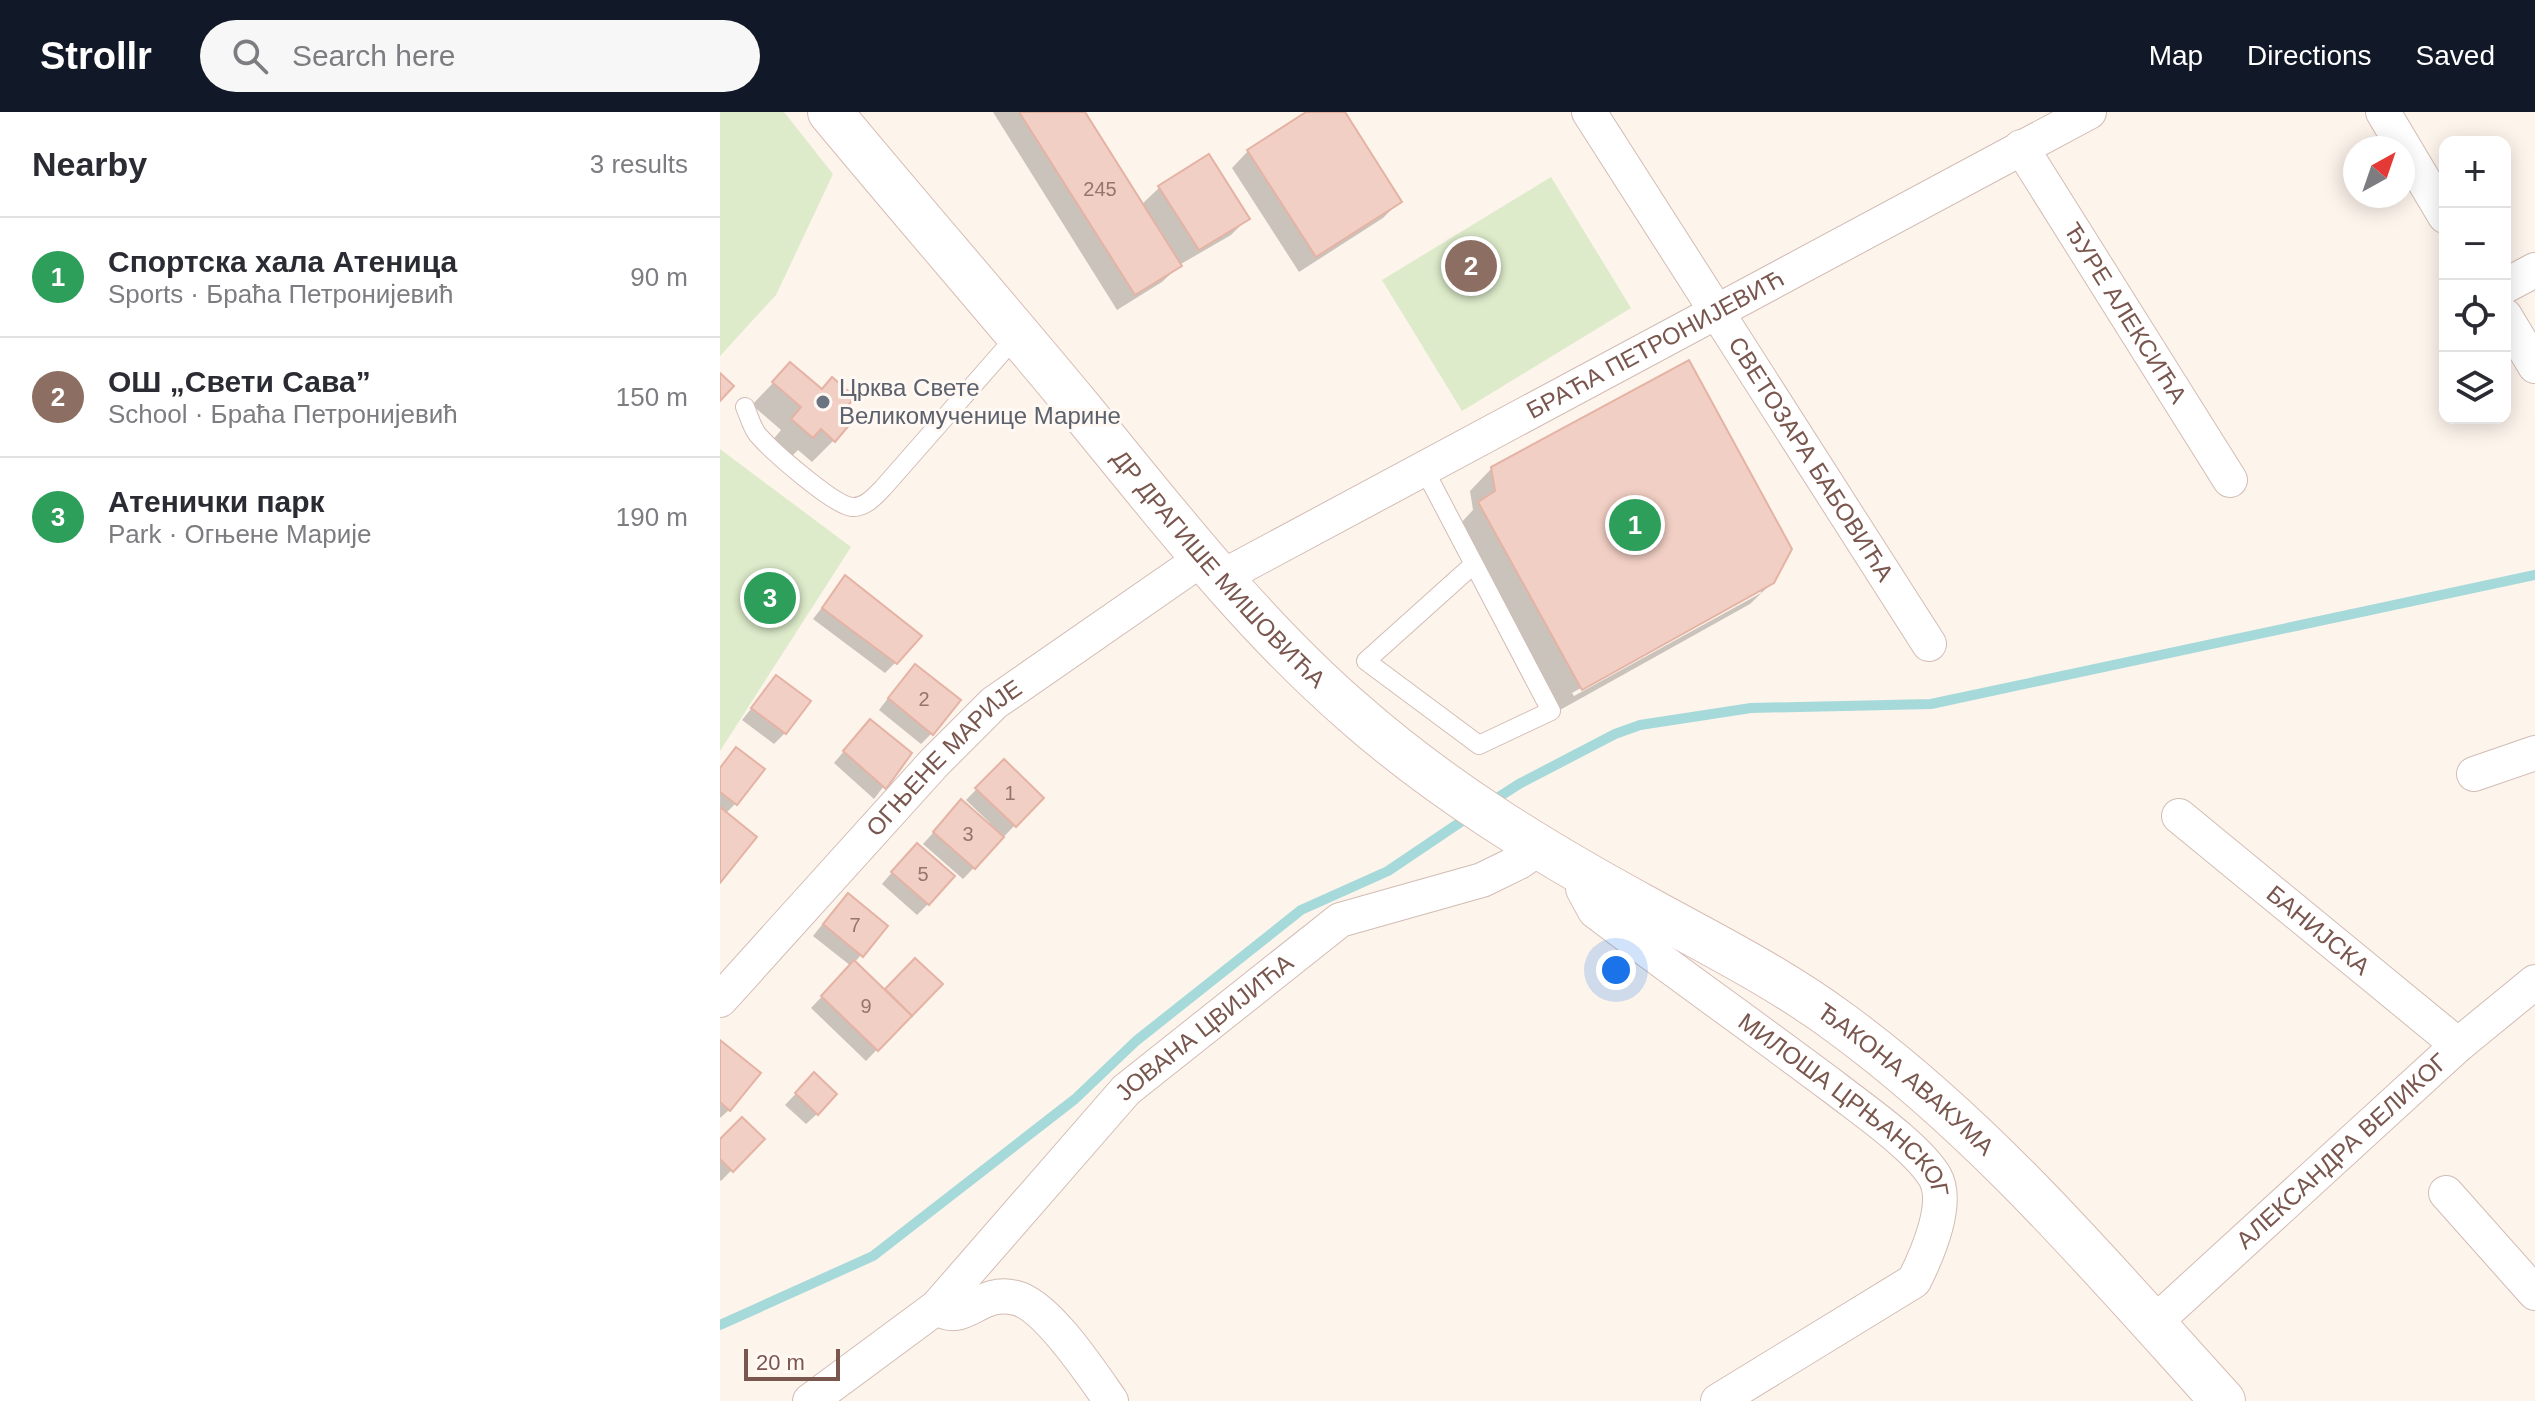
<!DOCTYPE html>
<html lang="en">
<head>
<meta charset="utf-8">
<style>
	:root { --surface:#fff; --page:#f7f7f7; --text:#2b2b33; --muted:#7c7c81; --line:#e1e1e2; --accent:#111827 }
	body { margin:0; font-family:Helvetica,sans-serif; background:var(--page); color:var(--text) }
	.controls { position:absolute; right:24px; top:24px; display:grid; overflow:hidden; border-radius:16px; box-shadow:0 4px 20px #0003 }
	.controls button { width:72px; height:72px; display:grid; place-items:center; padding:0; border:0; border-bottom:2px solid var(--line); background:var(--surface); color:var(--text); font:40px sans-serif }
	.compass { position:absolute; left:1623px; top:24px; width:72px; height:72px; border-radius:50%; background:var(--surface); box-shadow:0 4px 20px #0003; rotate:40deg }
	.scale { position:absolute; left:24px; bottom:20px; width:96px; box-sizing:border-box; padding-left:8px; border:4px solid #79564e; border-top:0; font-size:22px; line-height:28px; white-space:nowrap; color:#79564e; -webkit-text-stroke:6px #fff8f3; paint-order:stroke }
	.you { position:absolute; left:896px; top:858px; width:28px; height:28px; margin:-20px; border:6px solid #fff; border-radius:50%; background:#1a73e8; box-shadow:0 0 0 12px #1a73e833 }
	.badge { display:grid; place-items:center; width:52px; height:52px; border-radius:50%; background:var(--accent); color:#fff; font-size:26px; font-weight:700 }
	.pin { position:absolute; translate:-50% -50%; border:4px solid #fff; box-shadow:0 2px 8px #0006 }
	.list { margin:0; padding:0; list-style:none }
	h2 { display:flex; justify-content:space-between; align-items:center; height:104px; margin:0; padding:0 32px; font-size:34px }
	h2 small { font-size:26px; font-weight:400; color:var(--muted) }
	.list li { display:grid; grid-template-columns:52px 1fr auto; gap:24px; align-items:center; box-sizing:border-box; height:120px; padding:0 32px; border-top:2px solid var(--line) }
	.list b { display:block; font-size:30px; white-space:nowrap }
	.list p { margin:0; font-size:26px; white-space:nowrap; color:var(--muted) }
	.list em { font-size:26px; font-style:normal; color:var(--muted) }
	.icon { flex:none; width:44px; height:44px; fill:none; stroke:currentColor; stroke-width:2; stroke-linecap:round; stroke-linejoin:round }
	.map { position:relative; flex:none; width:1815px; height:1289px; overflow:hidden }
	header { display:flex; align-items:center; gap:48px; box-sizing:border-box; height:112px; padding:0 40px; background:var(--accent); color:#fff }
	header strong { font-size:38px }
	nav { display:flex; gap:44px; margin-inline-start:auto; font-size:28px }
	.search { width:560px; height:72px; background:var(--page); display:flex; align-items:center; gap:20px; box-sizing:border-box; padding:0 28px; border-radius:44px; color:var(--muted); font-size:30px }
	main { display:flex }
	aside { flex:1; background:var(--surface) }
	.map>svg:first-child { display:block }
	.green { fill:#ddebca }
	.shadow { fill:#0003; fill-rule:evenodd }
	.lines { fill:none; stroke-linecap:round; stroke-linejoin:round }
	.stream { stroke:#a6d9d9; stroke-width:10 }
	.building { fill:#f2cfc4; stroke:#e5b3a4; stroke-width:2 }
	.service-casing { stroke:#d2bcb4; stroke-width:20 }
	.minor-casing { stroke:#d2bcb4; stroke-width:36 }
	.secondary-casing { stroke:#d7bdb4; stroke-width:46 }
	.service { stroke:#fff; stroke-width:18 }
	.minor { stroke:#fff; stroke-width:34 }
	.secondary { stroke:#fff; stroke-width:44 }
	.worship-dot { fill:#6b7280; stroke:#fff8f3; stroke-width:3 }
	.labels { text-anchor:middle; stroke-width:6; stroke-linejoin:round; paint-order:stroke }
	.number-label { font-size:20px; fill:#97746c }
	.street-label { font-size:24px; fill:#79564e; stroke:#fff8f3 }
	.worship-label { font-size:24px; fill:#5b616d; stroke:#fff8f3; text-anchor:start }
</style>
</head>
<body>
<header>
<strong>Strollr</strong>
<div class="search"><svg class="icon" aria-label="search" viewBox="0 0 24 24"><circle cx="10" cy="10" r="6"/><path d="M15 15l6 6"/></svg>Search here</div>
<nav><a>Map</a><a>Directions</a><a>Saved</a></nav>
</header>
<main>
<aside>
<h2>Nearby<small>3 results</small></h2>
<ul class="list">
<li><span class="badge" style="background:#2e9e5b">1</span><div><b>Спортска хала Атеница</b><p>Sports · Браћа Петронијевић</p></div><em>90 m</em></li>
<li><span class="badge" style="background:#8d6e63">2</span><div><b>ОШ „Свети Сава”</b><p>School · Браћа Петронијевић</p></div><em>150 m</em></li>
<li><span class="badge" style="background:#2e9e5b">3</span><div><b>Атенички парк</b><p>Park · Огњене Марије</p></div><em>190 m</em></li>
</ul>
</aside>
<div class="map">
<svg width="1815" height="1289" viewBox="0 0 1815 1289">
	<rect width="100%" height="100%" fill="#fdf4ec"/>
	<g class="green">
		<polygon points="0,0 64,0 113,62 56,183 0,244"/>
		<polygon points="831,65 911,196 742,299 662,168"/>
		<polygon points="0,337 131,435 0,639"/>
	</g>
	<g class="shadow">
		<polygon points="273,0 362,0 421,93 440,75 527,107 511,123 461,152 442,170 397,198"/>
		<polygon points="590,0 623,0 680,89 663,106 579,160 512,56 528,39"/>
		<polygon points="70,253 124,296 114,328 92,350 78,338 70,346 51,330 61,318 32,293"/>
		<path d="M 772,356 L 1053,470 L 1030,492 L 840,598 L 738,414 L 753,398 L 750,379 ZM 1041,476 L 1041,481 L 854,584 L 852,581 Z"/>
		<polygon points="126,465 176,550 165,561 93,507"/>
		<polygon points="184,565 212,621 201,632 159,598"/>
		<polygon points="56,566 65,621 54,632 22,608"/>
		<polygon points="139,621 189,641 154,687 114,651"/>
		<polygon points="17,638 15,692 5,702 0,768 0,656"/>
		<polygon points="284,649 321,686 243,767 203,732 231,701 267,713 270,711 246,688"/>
		<polygon points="186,744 208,792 197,803 162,772"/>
		<polygon points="117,794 141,843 134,851 165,880 195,849 220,872 146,949 91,896 131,854 93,824"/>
		<polygon points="0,931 9,998 0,1006"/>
		<polygon points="83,974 97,1002 86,1012 65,993"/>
		<polygon points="42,1027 1,1069 0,1068 0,1030"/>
	</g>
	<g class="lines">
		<g class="stream">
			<polyline points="771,690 799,672 895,622 920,613 1031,596 1211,592 1815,463"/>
			<polyline points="0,1213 153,1144 355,987 416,929 581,798 668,759 751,703"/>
		</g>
	</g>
	<g class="building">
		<polygon points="299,0 365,0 462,154 415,183"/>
		<polygon points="586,0 625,0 682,90 596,145 527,38"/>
		<polygon points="489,42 530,107 479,138 438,74"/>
		<polygon points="969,248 1072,437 1054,471 862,578 758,390 775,379 771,355"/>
		<polygon points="70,250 102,277 112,265 135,285 126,296 136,305 115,330 101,317 93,326 71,307 81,295 52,270"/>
		<polygon points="0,261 14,274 0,289"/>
		<polygon points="125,463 202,524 177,552 102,496"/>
		<polygon points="195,552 241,588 213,623 168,586"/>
		<polygon points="56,563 91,589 66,622 31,596"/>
		<polygon points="150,607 192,641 166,677 123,639"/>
		<polygon points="16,635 45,657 17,693 0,680 0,656"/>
		<polygon points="284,647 324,686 296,715 255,676"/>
		<polygon points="241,687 284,725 255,757 213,720"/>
		<polygon points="0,695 37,725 0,771"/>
		<polygon points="197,731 235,764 209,793 171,760"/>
		<polygon points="128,781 168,814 143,845 103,812"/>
		<polygon points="195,846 223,872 192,904 165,877"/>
		<polygon points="134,848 192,904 158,939 101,884"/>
		<polygon points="0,928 41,961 10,999 0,990"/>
		<polygon points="94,960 117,982 98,1003 75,981"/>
		<polygon points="22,1005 45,1027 13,1060 0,1047 0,1027"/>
	</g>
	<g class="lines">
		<defs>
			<g id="service">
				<path d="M 25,295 C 29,304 32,316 38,323 C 52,339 113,393 132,395 C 145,396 155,384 163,376 L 298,222"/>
				<polyline points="704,357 831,599 759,633 646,549 754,452"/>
			</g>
			<g id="minor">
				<path id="s1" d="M 869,0 L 1209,532"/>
				<polyline points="1663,0 1725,104"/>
				<path id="s2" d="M 1301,35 L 1510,368"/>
				<polyline points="1785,174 1815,158"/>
				<polyline points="1785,204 1815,254"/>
				<path id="s3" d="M 500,466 L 1369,0"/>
				<polyline points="1754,662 1815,641"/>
				<path id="s4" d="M 1459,704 L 1738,933"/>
				<path id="s5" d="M 863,761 L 863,777 L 875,799 C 954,859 1035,916 1115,976 C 1143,998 1197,1035 1215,1065 C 1230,1092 1207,1143 1194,1169 L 998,1289"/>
				<path id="s6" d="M 0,888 L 214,651 L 274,591 L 483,446"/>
				<polyline points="1726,1081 1815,1181"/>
				<path d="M 217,1195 C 244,1216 258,1176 296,1186 C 327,1193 372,1262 391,1289"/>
				<path id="s7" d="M 1433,1212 L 1738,933 L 1815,870"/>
				<path id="s8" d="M 90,1289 L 217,1195 L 406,978 L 620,808 L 762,768 L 799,750 L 821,735"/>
			</g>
			<g id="secondary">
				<path id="s9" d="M 110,0 C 192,99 276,195 358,294 C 445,400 530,511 634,601 C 720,677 821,739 922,794 C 989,831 1058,865 1120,911 C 1265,1017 1383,1157 1503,1289"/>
			</g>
		</defs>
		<use href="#service" class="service-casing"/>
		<use href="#minor" class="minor-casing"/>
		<use href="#secondary" class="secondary-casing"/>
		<use href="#service" class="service"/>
		<use href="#minor" class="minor"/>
		<use href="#secondary" class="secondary"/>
	</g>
	<circle class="worship-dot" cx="103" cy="290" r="8"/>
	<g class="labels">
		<g class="number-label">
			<text x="380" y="84">245</text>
			<text x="204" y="594">2</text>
			<text x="290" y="688">1</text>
			<text x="248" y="729">3</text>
			<text x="203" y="769">5</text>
			<text x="135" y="820">7</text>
			<text x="146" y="901">9</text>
		</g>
		<g class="street-label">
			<text dy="8" stroke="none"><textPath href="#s2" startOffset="196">ЂУРЕ АЛЕКСИЋА</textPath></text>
			<text dy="8" stroke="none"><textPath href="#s3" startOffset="494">БРАЋА ПЕТРОНИЈЕВИЋ</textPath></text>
			<text dy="8" stroke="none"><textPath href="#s1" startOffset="412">СВЕТОЗАРА БАБОВИЋА</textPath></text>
			<text dy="8" stroke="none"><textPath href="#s9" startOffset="600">ДР ДРАГИШЕ МИШОВИЋА</textPath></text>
			<text dy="8" stroke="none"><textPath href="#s6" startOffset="330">ОГЊЕНЕ МАРИЈЕ</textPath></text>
			<text dy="8" stroke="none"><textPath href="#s4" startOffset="180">БАНИЈСКА</textPath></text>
			<text dy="8" stroke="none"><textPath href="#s8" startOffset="546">ЈОВАНА ЦВИЈИЋА</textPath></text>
			<text dy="8" stroke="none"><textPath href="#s9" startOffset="1462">ЂАКОНА АВАКУМА</textPath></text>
			<text dy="8" stroke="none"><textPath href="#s5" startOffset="358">МИЛОША ЦРЊАНСКОГ</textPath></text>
			<text dy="8" stroke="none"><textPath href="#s7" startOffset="256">АЛЕКСАНДРА ВЕЛИКОГ</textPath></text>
		</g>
		<g class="worship-label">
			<text x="119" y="284">Црква Свете<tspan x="119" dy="28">Великомученице Марине</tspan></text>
		</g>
	</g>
</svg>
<div class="controls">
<button>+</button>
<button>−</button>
<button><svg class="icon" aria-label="locate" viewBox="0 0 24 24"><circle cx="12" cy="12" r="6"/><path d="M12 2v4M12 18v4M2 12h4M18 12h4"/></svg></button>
<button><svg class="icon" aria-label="layers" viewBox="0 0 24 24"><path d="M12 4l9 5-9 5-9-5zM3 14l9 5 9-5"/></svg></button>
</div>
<svg class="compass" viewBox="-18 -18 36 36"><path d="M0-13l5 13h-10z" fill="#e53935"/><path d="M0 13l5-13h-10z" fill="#7c7c81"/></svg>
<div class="scale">20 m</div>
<div class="you"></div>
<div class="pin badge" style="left:915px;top:413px;background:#2e9e5b">1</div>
<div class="pin badge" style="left:751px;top:154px;background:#8d6e63">2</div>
<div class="pin badge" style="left:50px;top:486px;background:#2e9e5b">3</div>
</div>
</main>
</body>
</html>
